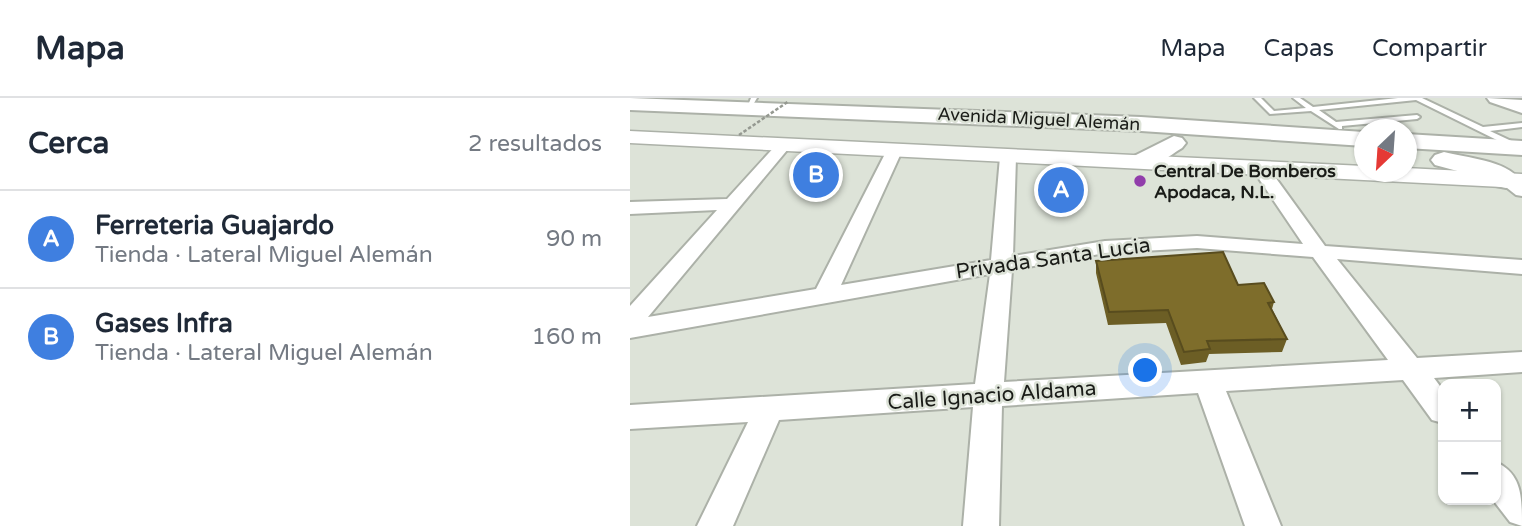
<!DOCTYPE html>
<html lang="es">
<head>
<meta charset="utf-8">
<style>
	:root { --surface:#fff; --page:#f2f2f3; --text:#1f2937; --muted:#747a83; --line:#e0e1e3; --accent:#1a73e8 }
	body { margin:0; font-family:"Varela Round",sans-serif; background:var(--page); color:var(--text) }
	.controls { position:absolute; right:21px; bottom:21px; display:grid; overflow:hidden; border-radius:14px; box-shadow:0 2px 5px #0004 }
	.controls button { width:63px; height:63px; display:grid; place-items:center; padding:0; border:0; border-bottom:2px solid var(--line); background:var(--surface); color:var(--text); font:35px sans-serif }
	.compass { position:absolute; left:724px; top:21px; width:63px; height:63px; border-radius:50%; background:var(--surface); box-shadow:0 2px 5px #0004; rotate:205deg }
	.you { position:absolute; left:516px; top:273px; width:24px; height:24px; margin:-18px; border:5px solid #fff; border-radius:50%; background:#1a73e8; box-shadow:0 0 0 10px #1a73e833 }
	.badge { display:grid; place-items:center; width:46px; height:46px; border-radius:50%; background:var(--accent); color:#fff; font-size:23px; font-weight:700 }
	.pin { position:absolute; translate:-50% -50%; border:4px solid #fff; box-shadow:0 2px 7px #0006 }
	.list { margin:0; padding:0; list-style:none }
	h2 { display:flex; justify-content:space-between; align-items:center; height:91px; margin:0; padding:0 28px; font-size:30px }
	h2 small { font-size:23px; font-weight:400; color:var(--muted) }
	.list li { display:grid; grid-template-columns:46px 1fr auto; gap:21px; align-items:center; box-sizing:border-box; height:98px; padding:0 28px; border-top:2px solid var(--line) }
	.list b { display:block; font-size:26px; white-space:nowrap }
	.list p { margin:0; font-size:23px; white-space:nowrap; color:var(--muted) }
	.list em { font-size:23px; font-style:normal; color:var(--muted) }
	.map { position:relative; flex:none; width:892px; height:428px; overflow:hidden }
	header { display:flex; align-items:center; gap:42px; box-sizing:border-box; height:98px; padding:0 35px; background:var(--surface); border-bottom:2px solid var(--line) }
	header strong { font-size:33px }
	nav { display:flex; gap:38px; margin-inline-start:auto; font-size:24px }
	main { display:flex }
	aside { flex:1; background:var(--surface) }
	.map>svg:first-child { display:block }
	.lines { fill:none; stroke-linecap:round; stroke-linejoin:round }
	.lane-casing { stroke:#acb1a8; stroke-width:4 }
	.street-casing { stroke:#acb1a8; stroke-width:4 }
	.secondary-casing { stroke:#acb1a8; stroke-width:3 }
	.primary-casing { stroke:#acb1a8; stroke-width:4 }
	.highway-casing { stroke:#acb1a8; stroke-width:4 }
	.lane { fill:#fff; fill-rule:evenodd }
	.street { fill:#fff; fill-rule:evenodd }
	.secondary { fill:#fff; fill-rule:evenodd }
	.primary { fill:#fff; fill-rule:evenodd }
	.highway { fill:#fff; fill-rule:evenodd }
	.path-bridge { stroke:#959991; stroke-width:2.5; stroke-dasharray:3.5 2; stroke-linecap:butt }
	.wall { fill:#6c5e25 }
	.building { fill:#7e6d2b; stroke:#584c1e; stroke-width:2 }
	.poi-dot { fill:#913dab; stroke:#dde3d8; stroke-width:2.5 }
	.labels { text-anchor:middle; stroke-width:5; stroke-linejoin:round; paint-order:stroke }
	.far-street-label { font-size:18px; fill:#1a1c18; stroke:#dde3d8 }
	.far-poi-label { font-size:18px; font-weight:bold; fill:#1a1c18; stroke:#dde3d8; text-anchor:start }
	.street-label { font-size:21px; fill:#1a1c18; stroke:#dde3d8 }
</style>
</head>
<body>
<header>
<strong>Mapa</strong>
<nav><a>Mapa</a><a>Capas</a><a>Compartir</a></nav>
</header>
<main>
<aside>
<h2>Cerca<small>2 resultados</small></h2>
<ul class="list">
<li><span class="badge" style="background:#3f7fe0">A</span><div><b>Ferreteria Guajardo</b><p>Tienda · Lateral Miguel Alemán</p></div><em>90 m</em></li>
<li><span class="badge" style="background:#3f7fe0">B</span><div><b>Gases Infra</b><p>Tienda · Lateral Miguel Alemán</p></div><em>160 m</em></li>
</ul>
</aside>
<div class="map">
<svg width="892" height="428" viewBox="0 0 892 428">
	<rect width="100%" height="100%" fill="#dde3d8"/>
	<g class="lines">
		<defs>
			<g id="lane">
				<polygon points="121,0 127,0 121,10 117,10"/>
				<polygon points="624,0 631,0 644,13 676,10 663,0 670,0 683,9 768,0 792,0 853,29 892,25 892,29 860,33 892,48 892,52 887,52 786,2 689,12 706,24 787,17 790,19 787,21 712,28 712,31 709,31 681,13 640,16"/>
			</g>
			<g id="street">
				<path d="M 153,43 L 161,48 L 158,51 L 18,219 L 186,191 L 258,50 L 264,48 L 272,53 L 211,187 L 361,162 L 370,59 L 378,54 L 386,59 L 383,158 L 475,143 L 567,138 L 673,146 L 621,69 L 629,64 L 635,65 L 695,148 L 892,162 L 892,176 L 707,161 L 787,260 L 892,254 L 892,274 L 804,280 L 813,292 L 813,325 L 802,322 L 773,282 L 596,293 L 651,428 L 615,428 L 568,295 L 372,308 L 369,428 L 333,428 L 343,309 L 149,322 L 103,428 L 67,428 L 118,324 L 0,331 L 0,307 L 345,286 L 360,176 L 0,240 L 0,208 L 87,112 L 0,116 L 0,104 L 97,101 L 148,45 ZM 567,150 L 683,159 L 758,262 L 374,284 L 382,172 L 475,155 Z"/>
				<polygon points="876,77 892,85 892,98 886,97 867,82"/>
				<path d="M 866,364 C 892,376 892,399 892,428 L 880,424 L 863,402 L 866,402 Z"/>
			</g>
			<polygon id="secondary" points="0,33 734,68 734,74 776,74 776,70 892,76 892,90 0,45"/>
			<polygon id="primary" points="857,0 892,2 892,15 860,4"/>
			<g id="highway">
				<polygon points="0,0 511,19 734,34 734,48 511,33 0,12"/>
				<polygon points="776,36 892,43 892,57 776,50"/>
				<path d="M 544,38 L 552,40 L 556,45 L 552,50 C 537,59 521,74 502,69 L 498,64 L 502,59 Z"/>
				<path d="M 814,54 C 836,60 876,62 890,82 L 886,88 L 876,90 L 866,88 L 846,78 L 805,67 L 801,62 L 805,57 Z"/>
			</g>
		</defs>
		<use href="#lane" class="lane-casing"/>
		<use href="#street" class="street-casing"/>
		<use href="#secondary" class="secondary-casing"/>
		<use href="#primary" class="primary-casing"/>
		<use href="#highway" class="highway-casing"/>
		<use href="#lane" class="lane"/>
		<use href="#street" class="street"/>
		<use href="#secondary" class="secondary"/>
		<use href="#primary" class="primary"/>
		<use href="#highway" class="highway"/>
		<polyline class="path-bridge" points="109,37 159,3"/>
	</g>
	<polygon class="wall" points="466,163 608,187 644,204 642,211 657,241 652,254 579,256 576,264 551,267 536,225 478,227 466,175"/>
	<polygon class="building" points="593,154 608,187 634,185 644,204 638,205 657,241 577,243 580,251 554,254 538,212 479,214 466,163"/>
	<circle class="poi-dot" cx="510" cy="83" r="7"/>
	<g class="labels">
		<g class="far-street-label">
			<text transform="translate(409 21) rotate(3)" y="6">Avenida Miguel Alemán</text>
		</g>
		<g class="far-poi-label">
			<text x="524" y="79">Central De Bomberos<tspan x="524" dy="21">Apodaca, N.L.</tspan></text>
		</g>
		<g class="street-label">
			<text transform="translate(423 160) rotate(-8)" y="7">Privada Santa Lucia</text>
			<text transform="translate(362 297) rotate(-4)" y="7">Calle Ignacio Aldama</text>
		</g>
	</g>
</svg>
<div class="controls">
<button>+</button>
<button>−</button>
</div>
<svg class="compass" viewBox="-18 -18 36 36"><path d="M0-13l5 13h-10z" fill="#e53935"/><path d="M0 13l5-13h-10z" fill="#747a83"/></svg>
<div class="you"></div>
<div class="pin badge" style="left:431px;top:92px;background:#3f7fe0">A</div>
<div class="pin badge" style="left:186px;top:77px;background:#3f7fe0">B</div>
</div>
</main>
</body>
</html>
